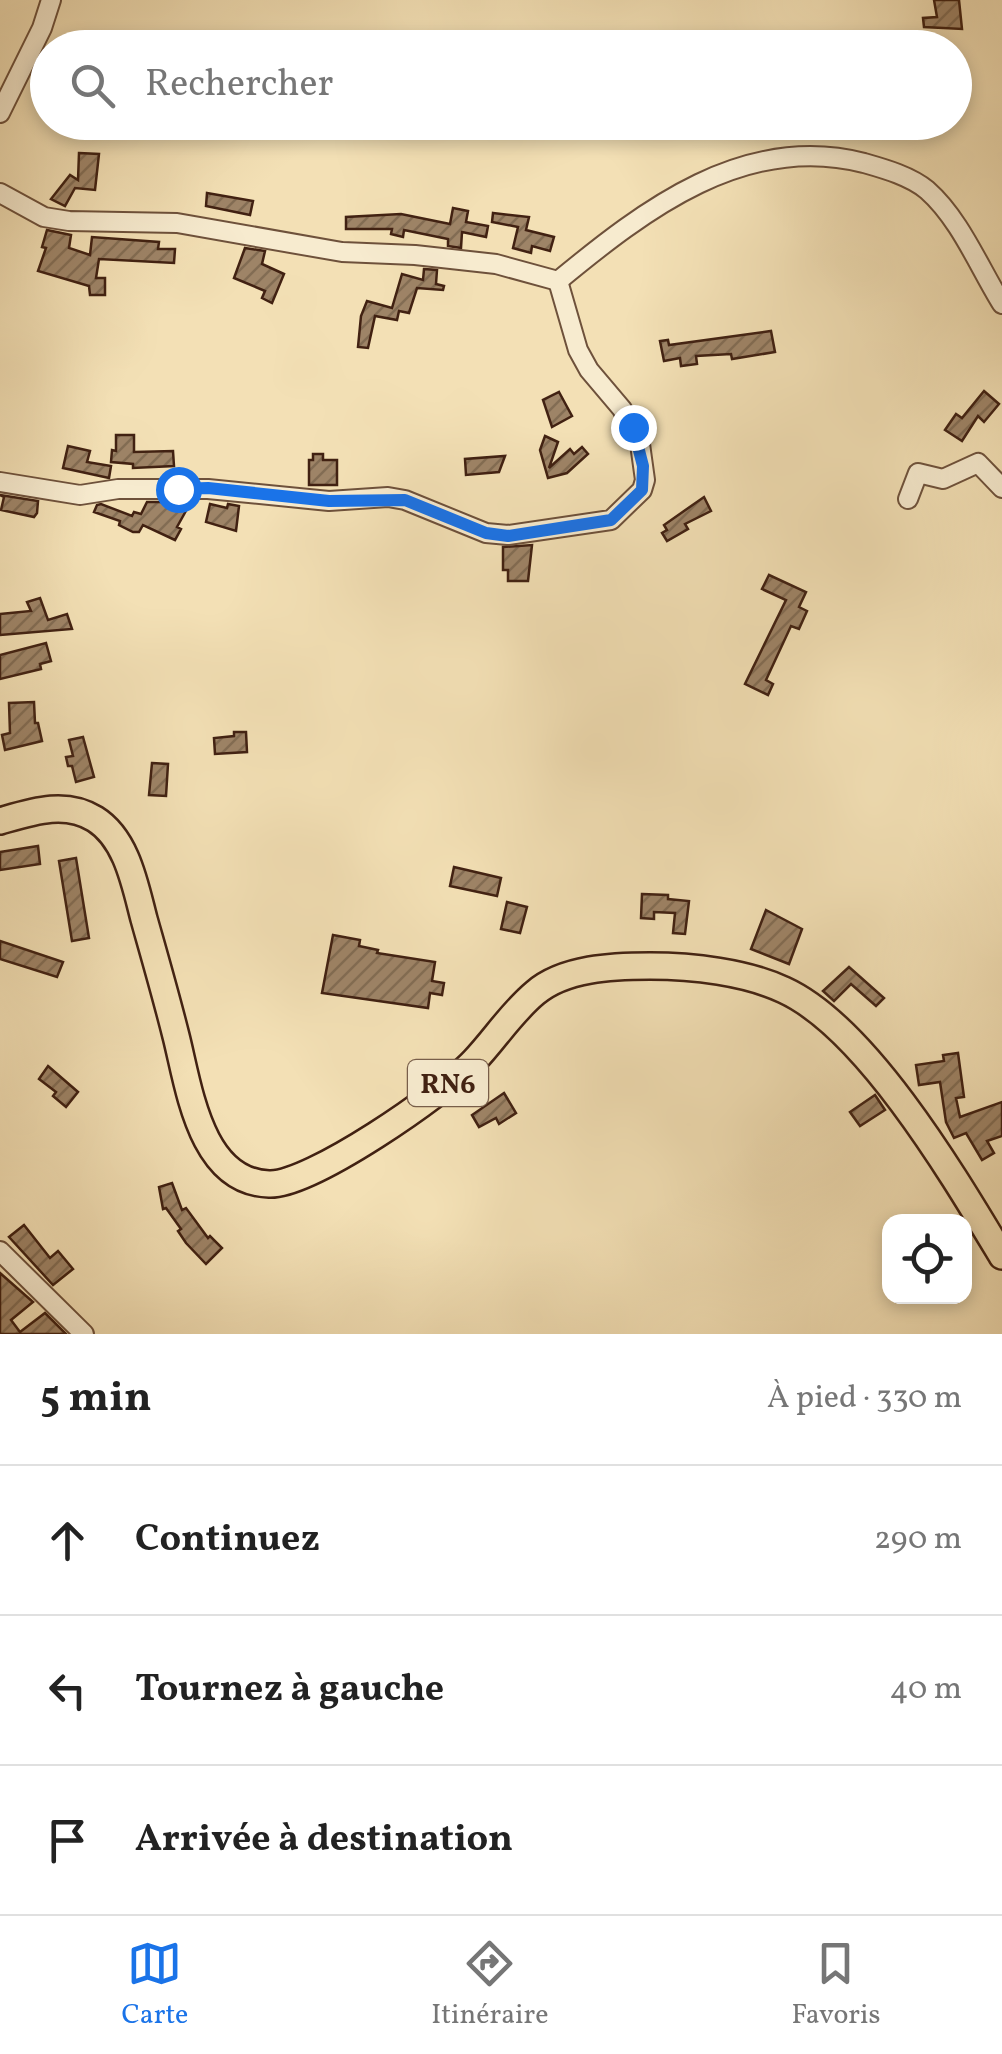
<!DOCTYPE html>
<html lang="fr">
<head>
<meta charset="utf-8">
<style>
	:root { --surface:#fff; --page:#f2f2f2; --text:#222; --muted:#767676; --line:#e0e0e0; --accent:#1a73e8 }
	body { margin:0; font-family:Vollkorn,serif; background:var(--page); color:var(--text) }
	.controls { position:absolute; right:30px; bottom:30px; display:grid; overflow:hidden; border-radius:20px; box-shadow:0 5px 15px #0003 }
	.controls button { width:90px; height:90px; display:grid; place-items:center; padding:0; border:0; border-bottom:2px solid var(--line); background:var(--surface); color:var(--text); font:50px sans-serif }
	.stop { position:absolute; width:30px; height:30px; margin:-22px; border:8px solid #1a73e8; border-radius:50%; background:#fff }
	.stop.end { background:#1a73e8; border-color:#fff; box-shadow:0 2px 10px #0008 }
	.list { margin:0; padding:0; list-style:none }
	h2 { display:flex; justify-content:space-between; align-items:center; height:130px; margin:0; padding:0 40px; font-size:42px }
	h2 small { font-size:32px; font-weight:400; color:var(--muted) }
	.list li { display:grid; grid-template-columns:65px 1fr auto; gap:30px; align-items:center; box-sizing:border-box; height:150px; padding:0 40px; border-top:2px solid var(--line) }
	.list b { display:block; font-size:38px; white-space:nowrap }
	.list em { font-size:32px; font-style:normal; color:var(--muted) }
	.icon { flex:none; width:55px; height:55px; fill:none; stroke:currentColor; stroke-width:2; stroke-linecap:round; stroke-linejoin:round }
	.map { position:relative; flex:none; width:1002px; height:1334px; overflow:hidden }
	.search { position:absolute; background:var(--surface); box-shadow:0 5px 15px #0003; left:30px; right:30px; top:30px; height:110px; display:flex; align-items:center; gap:25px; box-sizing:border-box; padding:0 35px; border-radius:55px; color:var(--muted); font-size:38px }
	.sheet { height:580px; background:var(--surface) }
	nav { display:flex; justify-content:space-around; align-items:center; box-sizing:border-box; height:140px; border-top:2px solid var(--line); background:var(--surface); font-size:28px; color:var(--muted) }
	nav a { display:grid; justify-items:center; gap:5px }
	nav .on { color:var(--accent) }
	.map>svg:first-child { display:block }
	.building { fill:url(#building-hatch); stroke:#412112; stroke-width:2.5 }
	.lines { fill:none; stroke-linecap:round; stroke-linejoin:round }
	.minor-casing { stroke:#6e513b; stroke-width:22 }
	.highway-casing { stroke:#412112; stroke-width:30 }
	.minor { stroke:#f7ebcf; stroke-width:18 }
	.highway { stroke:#f3e0b5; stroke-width:25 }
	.route { stroke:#1a73e8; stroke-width:12 }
	.labels { text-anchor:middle; stroke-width:9; stroke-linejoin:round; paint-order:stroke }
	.shield { fill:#f7ebcf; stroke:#785e4b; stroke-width:2.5 }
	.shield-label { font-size:28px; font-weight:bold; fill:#412112 }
</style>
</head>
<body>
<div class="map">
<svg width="1002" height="1334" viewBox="0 0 1002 1334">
	<defs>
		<pattern id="building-hatch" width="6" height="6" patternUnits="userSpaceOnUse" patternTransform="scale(2.5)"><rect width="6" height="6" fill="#9e8467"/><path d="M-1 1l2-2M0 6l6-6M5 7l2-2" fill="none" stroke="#826c53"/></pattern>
	</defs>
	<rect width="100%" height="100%" fill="#f3e0b5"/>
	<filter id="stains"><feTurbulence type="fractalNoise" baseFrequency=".002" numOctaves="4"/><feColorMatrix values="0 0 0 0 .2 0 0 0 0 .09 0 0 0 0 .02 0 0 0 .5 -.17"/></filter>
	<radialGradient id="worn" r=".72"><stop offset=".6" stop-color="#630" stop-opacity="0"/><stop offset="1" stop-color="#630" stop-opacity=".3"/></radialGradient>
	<g class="building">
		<polygon points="934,0 959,0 962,29 924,27 923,18 937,17"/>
		<polygon points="79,153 99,154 95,190 75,188 65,206 51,199 70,175 78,180"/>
		<polygon points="207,193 253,201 250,215 206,206"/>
		<polygon points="453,208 468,211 466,222 488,226 486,237 462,232 461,248 448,246 448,239 404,230 403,237 391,234 392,229 346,229 346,217 401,214 450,224"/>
		<polygon points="493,213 529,217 526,230 554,237 550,251 532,246 531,253 513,248 518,227 492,222"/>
		<polygon points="47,230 71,235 69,248 90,255 92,237 159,242 158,249 175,249 174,263 99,259 96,278 105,278 105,295 90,295 89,286 38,271 46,248 42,247"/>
		<polygon points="245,248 265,251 262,264 284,274 272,303 262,298 265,291 234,278"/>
		<polygon points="424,269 437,270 436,284 444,286 443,290 417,288 409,313 399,311 397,320 375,316 368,348 358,347 361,316 367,301 392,308 402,274 423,280"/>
		<polygon points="771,331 775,352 732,359 731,354 696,356 697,364 681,366 680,358 664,361 660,341 668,340 669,345"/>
		<polygon points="984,391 999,404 984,422 978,416 962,441 945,430 956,414 962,418"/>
		<polygon points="559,392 572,416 552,427 543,400"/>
		<polygon points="116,435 134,435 134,452 173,451 174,466 133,468 133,464 111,462 112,450 116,451"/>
		<polygon points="545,436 558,442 549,468 570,449 574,454 582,447 588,454 567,473 548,478 540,450"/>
		<polygon points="68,446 90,451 87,462 111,466 109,478 63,468"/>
		<polygon points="313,454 323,454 323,460 337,460 337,485 309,485 309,460 313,460"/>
		<polygon points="505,456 499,472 466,475 465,459"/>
		<polygon points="0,495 38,501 37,513 34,517 1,510 4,497"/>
		<polygon points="704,497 711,511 685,524 688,529 667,541 662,533 667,530 664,525"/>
		<polygon points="147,502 164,502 173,506 175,502 187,509 177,527 181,529 175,540 143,525 139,532 133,532 119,525 120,521 94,512 97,505 101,504 132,516 134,512 141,514"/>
		<polygon points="210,504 227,508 228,504 239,506 236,531 206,522"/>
		<polygon points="532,545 528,581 508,581 508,570 503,570 503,547"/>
		<polygon points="769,575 806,592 799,607 807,611 799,629 791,626 766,680 773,684 768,695 745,684 786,600 762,589"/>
		<polygon points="40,598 48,620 67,614 72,629 0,635 0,614 31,611 27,602"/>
		<polygon points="46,643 51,661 40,664 41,669 0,679 0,655"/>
		<polygon points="34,702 35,723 38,723 42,741 5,750 2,735 10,733 9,703"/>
		<polygon points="234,732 246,732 247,752 215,754 214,738 234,736"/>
		<polygon points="83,737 94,777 76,782 72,766 68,766 66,757 73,756 69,740"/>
		<polygon points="152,763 168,764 166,796 149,795"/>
		<polygon points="38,846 40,864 0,870 0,852"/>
		<polygon points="76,858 89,938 72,941 59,861"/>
		<polygon points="454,867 501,878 497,896 450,886"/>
		<polygon points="642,894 668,895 668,899 689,901 685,934 673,933 675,913 654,912 654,919 641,918"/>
		<polygon points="507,902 527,907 520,933 501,929"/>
		<polygon points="766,910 802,929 789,964 751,949"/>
		<polygon points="333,935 360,940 359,946 378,950 377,953 435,962 432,981 444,983 442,995 430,993 428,1008 322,993"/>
		<polygon points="0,941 63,962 57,977 0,959"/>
		<polygon points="849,967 884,998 876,1006 851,984 834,1001 823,991"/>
		<polygon points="958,1053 964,1097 956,1098 960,1117 1002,1102 1002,1136 987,1141 994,1153 982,1160 966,1133 954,1138 946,1122 940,1082 919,1085 916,1065 944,1061 943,1055"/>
		<polygon points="48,1066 78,1092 66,1107 53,1096 56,1092 39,1079"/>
		<polygon points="504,1093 516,1113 499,1124 496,1118 479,1127 472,1115"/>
		<polygon points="875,1095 885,1110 860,1126 850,1112"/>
		<polygon points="172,1183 182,1210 186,1208 208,1238 210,1236 222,1248 206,1264 186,1243 178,1231 181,1229 166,1208 163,1209 159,1187"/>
		<polygon points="24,1225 50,1258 58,1251 73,1269 53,1285 9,1237"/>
		<polygon points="0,1273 33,1302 11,1320 20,1332 45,1313 66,1334 0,1334"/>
	</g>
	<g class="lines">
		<defs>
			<g id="minor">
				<polyline points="0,113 42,28 51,0"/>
				<path d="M 0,193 L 44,217 L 69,221 L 177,223 L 342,252 L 415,255 L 496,264 L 558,281 C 644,210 745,132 864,163 C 885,169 910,176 927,190 C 960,219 979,267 1002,304"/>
				<polyline points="0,482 80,495 118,489 208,489 329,501 388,497 405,500 486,533 508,535 611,520 642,490 645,480 640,444 622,409 589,370 578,350 558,281"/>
				<polyline points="908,499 918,473 943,479 978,463 1002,488"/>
				<polyline points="0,1251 84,1334"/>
			</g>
			<path id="highway" d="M 0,821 C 31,812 65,800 95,819 C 127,839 135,885 144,919 C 155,958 166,996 176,1036 C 189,1087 200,1182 269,1184 C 310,1186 444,1093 474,1061 C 495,1039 511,1013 535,993 C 564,968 613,966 650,966 C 692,966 746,972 784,990 C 867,1028 955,1178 1002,1256"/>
		</defs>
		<use href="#minor" class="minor-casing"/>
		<use href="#highway" class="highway-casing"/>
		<use href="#minor" class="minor"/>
		<use href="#highway" class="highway"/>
	</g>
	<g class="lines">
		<polyline class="route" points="178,489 208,488 329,501 405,500 486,533 508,536 611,520 642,490 643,466 633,427"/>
	</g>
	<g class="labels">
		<rect class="shield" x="408" y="1060" width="80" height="46" rx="8"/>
		<g class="shield-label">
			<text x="448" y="1093">RN6</text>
		</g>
	</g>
	<rect width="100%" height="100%" filter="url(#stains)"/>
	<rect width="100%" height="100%" fill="url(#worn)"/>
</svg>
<div class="controls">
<button><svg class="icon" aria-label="locate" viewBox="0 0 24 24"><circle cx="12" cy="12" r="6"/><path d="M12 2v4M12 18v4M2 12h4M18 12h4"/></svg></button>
</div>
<div class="stop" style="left:178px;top:489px"></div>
<div class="stop end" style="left:633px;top:427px"></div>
<div class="search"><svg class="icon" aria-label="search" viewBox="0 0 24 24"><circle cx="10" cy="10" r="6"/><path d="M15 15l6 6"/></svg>Rechercher</div>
</div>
<section class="sheet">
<h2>5 min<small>À pied · 330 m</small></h2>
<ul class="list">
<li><svg class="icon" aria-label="ahead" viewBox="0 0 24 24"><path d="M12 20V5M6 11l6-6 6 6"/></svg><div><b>Continuez</b></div><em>290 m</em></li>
<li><svg class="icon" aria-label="left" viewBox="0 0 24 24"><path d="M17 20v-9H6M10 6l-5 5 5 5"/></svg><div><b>Tournez à gauche</b></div><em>40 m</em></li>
<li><svg class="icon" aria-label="arrive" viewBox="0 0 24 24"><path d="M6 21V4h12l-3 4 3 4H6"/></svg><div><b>Arrivée à destination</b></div></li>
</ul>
</section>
<nav>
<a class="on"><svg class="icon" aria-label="map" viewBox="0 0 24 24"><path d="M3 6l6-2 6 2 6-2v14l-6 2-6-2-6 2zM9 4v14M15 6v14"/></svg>Carte</a>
<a><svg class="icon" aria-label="directions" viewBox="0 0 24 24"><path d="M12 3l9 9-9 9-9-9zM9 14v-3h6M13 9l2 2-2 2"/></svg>Itinéraire</a>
<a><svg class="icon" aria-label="saved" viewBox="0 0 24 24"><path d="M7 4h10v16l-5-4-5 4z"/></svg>Favoris</a>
</nav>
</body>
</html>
